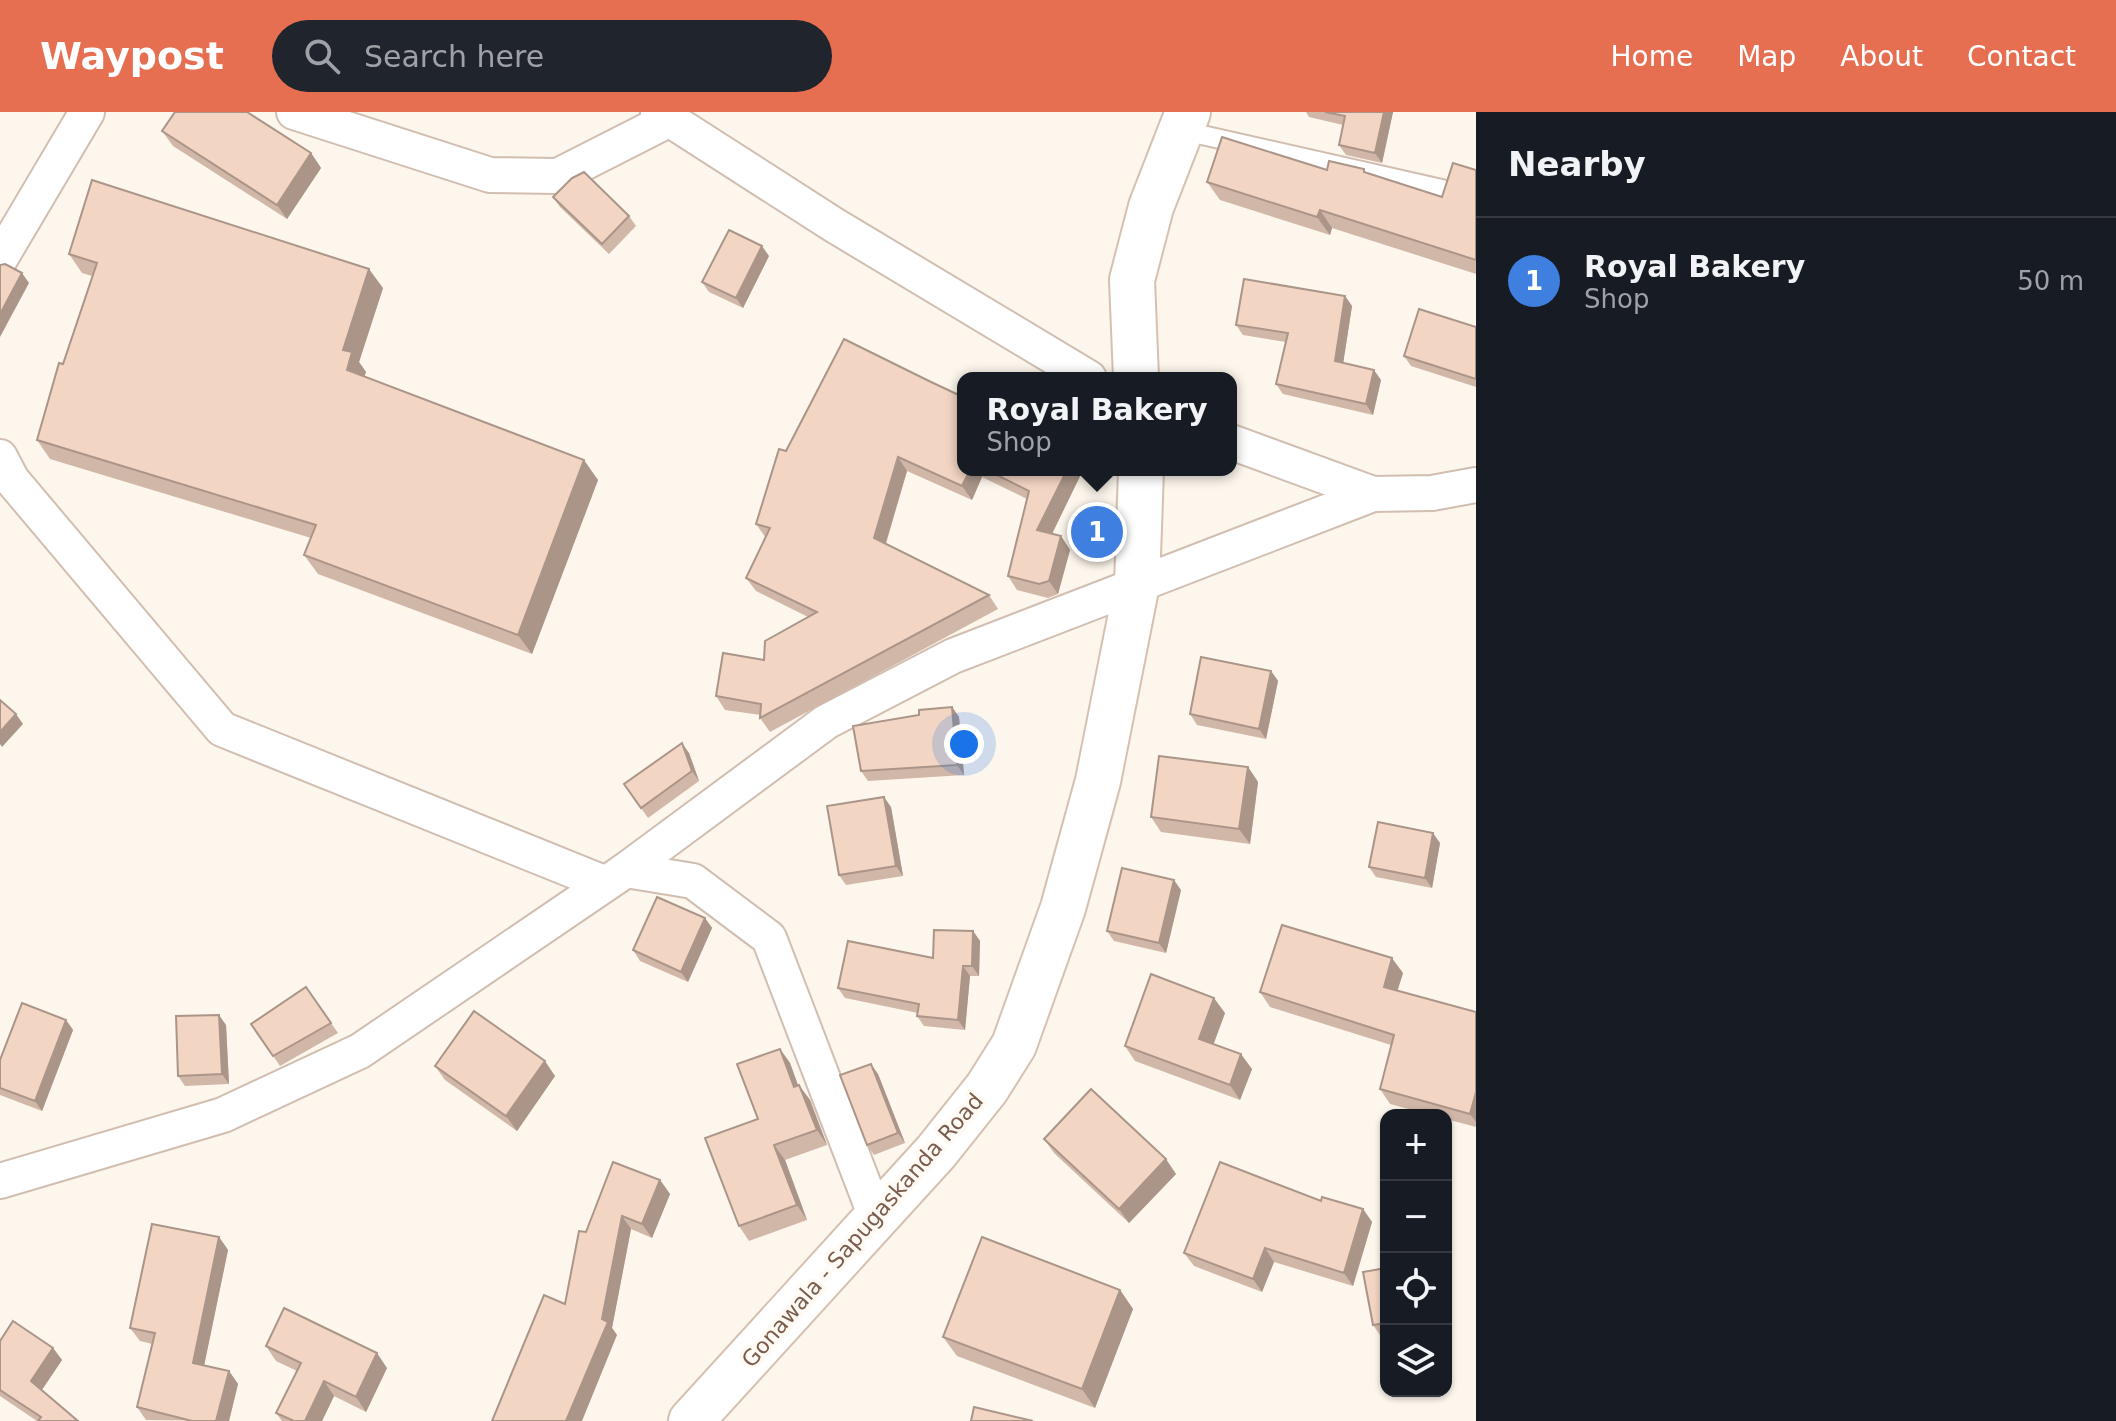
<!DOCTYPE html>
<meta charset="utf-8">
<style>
:root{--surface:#171b24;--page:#20242c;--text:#f1f3f6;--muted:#9ea1a6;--line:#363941;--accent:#e76f51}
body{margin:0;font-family:"DejaVu Sans",sans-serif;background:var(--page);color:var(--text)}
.controls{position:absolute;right:24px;bottom:24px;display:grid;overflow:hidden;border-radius:16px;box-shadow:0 2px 6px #0004}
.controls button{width:72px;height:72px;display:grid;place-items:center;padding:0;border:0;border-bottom:2px solid var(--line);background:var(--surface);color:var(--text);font:40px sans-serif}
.you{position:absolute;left:964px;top:632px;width:28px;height:28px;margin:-20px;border:6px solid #fff;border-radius:50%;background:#1a73e8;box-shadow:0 0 0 12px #1a73e833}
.badge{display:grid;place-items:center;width:52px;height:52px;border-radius:50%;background:var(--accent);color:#fff;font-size:26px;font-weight:700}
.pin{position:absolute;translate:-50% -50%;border:4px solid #fff;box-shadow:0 2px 8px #0006}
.popup{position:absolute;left:957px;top:260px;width:280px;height:104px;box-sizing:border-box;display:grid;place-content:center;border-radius:16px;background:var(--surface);filter:drop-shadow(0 2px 6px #0005);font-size:26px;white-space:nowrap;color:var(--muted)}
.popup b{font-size:30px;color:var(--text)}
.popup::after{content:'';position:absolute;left:50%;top:100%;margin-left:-16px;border:16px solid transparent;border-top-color:var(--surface)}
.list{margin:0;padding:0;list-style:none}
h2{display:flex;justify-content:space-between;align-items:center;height:104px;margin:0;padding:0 32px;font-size:34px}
h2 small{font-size:26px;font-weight:400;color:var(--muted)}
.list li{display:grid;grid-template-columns:52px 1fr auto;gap:24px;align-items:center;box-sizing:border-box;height:128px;padding:0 32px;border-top:2px solid var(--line)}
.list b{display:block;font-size:30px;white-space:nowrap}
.list p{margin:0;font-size:26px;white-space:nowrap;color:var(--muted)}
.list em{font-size:26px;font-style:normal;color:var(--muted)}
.icon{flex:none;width:44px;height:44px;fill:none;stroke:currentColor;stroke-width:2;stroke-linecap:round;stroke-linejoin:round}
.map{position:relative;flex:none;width:1476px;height:1309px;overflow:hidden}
header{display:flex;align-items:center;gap:48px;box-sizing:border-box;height:112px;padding:0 40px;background:var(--accent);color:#fff}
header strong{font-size:38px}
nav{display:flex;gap:44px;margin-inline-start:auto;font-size:28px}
.search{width:560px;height:72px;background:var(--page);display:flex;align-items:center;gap:20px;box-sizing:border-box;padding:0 28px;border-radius:44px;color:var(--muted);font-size:30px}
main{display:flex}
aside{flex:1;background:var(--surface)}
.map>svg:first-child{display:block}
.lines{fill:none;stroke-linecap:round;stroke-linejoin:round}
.lane-casing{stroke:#d1beb0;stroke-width:22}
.street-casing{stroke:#d1beb0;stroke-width:38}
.secondary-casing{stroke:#d6c0b0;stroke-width:48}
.lane{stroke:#fff;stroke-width:18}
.street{stroke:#fff;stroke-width:34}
.secondary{stroke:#fff;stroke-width:44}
.wall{fill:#d1b7a8}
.shaded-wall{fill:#aa9588}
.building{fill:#f3d5c3;stroke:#aa9588;stroke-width:2}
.labels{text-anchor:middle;stroke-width:8;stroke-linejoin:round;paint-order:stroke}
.street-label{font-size:22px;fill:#7a5c4d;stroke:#fffaf3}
</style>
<header>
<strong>Waypost</strong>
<div class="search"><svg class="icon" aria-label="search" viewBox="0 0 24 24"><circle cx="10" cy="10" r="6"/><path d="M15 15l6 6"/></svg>Search here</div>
<nav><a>Home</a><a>Map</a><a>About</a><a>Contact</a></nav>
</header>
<main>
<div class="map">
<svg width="1476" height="1309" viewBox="0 0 1476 1309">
<rect width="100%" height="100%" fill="#fdf6ec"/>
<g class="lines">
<!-- lane casing -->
<g class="lane-casing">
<path id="lane" d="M1180 18 1446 78"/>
</g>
<!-- street casing -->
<g class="street-casing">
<g id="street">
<path d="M294 0 490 63 558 64 668 8"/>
<path d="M658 0 834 113 1089 266"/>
<path d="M0 147 87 0"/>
<path d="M1231 330 1373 382 1432 381 1476 373"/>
<path d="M0 345 12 368 222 617 604 771"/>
<path d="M626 758 826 610 953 544 1373 382"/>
<path d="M0 1069 223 1003 360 939 626 758 693 769 769 826 876 1105"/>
</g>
</g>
<!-- secondary casing -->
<g class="secondary-casing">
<g id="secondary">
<path d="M1136 266 1132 168 1151 95 1188 0"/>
<path d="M691 1309 936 1040 987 976 1014 933 1063 796 1098 669 1137 472 1141 358"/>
</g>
</g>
<!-- lane -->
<use href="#lane" class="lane"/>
<!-- street -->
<use href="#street" class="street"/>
<!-- secondary -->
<use href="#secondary" class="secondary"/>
</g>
<!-- wall -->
<g class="wall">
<path d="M1306 0H1393L1382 51 1346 43 1339 33 1343 13 1309 5Z"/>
<path d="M162 19 311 41 321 56 287 107 173 34Z"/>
<path d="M1327 58 1368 61 1442 85 1476 58V162L1332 116 1330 123 1220 88 1207 70Z"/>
<path d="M553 85 629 104 636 114 609 142 560 95Z"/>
<path d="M69 142 383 176 359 250 366 260 364 265 598 368 532 542 318 462 304 443 311 426 50 347 37 328 92 164 82 161Z"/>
<path d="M769 144 743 196 709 180 702 170Z"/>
<path d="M1345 184 1352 194 1343 251 1381 268 1373 303 1283 282 1276 272 1286 230 1243 223 1236 213Z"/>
<path d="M1476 215V275L1411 254 1404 244Z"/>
<path d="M844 227 963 358H1083L1052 422 1061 424 1070 438 1058 482 1048 486 1017 478 1008 464 1027 387 982 365 972 388 907 359 886 432 989 483 998 497 770 620 760 606 761 603 725 598 716 584 764 548 808 505 756 479 746 466 766 426 756 412 786 339Z"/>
<path d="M1271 559 1278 569 1266 627 1197 613 1190 602Z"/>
<path d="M952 595 959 605 964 663 868 669 861 659 919 603Z"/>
<path d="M689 641 699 669 648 706 624 672Z"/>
<path d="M1248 655 1258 670 1250 732 1161 720 1151 705Z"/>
<path d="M891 695 903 764 846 773 839 763Z"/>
<path d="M1440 731 1432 776 1376 765 1369 755Z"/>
<path d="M1181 778 1166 841 1114 829 1107 819Z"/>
<path d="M705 806 712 816 688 870 640 849 633 838Z"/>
<path d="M973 819 980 829 979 864H970L965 918 924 914 917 904 918 901 845 886 838 876 933 846Z"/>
<path d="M1403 861 1397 879 1476 900V1015L1446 1007V1003H1431L1390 992 1380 977 1391 933 1270 895 1260 880Z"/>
<path d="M306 875 338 921 280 954 251 912Z"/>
<path d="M1225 901 1213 932 1252 957 1240 988 1135 949 1125 934Z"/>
<path d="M66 908 73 918 42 999 0 983V948Z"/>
<path d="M226 913 229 972 185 974 178 964Z"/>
<path d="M780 937 790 951 798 973 810 988 827 1033 785 1048 807 1108 749 1129 739 1114 758 1007Z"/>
<path d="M435 954 555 964 517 1019 445 968Z"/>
<path d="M878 962 905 1031 874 1043 867 1033Z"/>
<path d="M1044 1027 1176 1062 1129 1111 1054 1041Z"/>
<path d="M660 1068 670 1082 652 1126 631 1117 612 1216 617 1223 565 1192 586 1120Z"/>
<path d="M1321 1089 1363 1097 1372 1110 1353 1174 1274 1150 1262 1180 1194 1154 1184 1141Z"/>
<path d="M219 1125 228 1138 204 1253 229 1259 238 1272 229 1309 146 1308 137 1295 152 1232 140 1229 130 1216Z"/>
<path d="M1386 1156V1222L1380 1223 1373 1213Z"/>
<path d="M1120 1178 1133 1197 1095 1296 957 1244 943 1225Z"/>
<path d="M0 1229 53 1236 62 1248 42 1278 78 1309H37L0 1284Z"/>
<path d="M266 1234 387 1256 366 1300 334 1284 322 1309H282L276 1301 297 1259 276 1249Z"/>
</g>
<!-- shaded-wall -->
<g class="shaded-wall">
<path d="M1384 0H1393L1382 51 1375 41Z"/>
<path d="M311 41 321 56 287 107 277 93Z"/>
<path d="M1320 98 1332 116 1330 123 1317 105Z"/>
<path d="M762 134 769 144 743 196 736 186Z"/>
<path d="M369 157 383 176 359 250 366 260 360 277 347 258 343 238Z"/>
<path d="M22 161 29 171 0 225V202Z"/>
<path d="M1345 184 1352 194 1342 259 1335 249Z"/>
<path d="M1374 258 1381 268 1373 303 1366 292Z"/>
<path d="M898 345 907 359 883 440 874 426Z"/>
<path d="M584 348 598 368 532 542 518 523Z"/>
<path d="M970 358H978L982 365 972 388 962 374Z"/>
<path d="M1067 358H1083L1047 432 1037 418Z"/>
<path d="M1061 424 1070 438 1058 482 1049 469Z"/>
<path d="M1271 559 1278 569 1266 627 1259 617Z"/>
<path d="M952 595 959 605 964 663 957 653Z"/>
<path d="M16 602 23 612 2 635 0 632V620Z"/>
<path d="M682 631 689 641 699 669 692 659Z"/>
<path d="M1248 655 1258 670 1250 732 1239 717Z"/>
<path d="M884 685 891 695 903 764 896 754Z"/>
<path d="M1433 721 1440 731 1432 776 1425 766Z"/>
<path d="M1174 768 1181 778 1166 841 1159 831Z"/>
<path d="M705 806 712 816 688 870 681 860Z"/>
<path d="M973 819 980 829 979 864 972 854Z"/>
<path d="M1392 846 1403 861 1394 890 1384 875Z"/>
<path d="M963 854 970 864 965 918 958 908Z"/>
<path d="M1214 886 1225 901 1210 942 1199 927Z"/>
<path d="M219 903 226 913 229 972 222 962Z"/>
<path d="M66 908 73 918 42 999 35 989Z"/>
<path d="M780 937 790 951 804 990 794 975Z"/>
<path d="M1241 942 1252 957 1240 988 1230 973Z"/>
<path d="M545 949 555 964 517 1019 506 1004Z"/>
<path d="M871 952 878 962 905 1031 898 1021Z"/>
<path d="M799 973 810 988 827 1033 817 1018Z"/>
<path d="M1476 980V1010L1470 1002Z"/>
<path d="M774 1033 785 1048 807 1108 797 1093Z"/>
<path d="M1166 1047 1176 1062 1129 1111 1119 1097Z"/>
<path d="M660 1068 670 1082 652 1126 642 1112Z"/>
<path d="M1363 1097 1372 1110 1353 1174 1344 1161Z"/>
<path d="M622 1104 631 1117 612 1216 617 1223 582 1309H566L602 1207Z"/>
<path d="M219 1125 228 1138 202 1264 193 1251Z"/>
<path d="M1265 1136 1274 1150 1262 1180 1253 1167Z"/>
<path d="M1120 1178 1133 1197 1095 1296 1082 1277Z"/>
<path d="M53 1236 62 1248 39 1282 31 1269Z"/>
<path d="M377 1241 387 1256 366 1300 356 1285Z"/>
<path d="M229 1259 238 1272 229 1309H216Z"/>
<path d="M324 1269 334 1284 322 1309H305Z"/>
</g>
<!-- building -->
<g class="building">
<path d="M175 0H247L311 41 277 93 162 19Z"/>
<path d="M1325 0H1384L1375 41 1339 33 1345 4Z"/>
<path d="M1222 25 1327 58 1329 49 1364 57V60L1442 85 1453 51 1476 58V148L1320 98 1317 105 1207 70Z"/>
<path d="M584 60 629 104 602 132 553 85 572 66Z"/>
<path d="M92 68 369 157 343 238 352 240 347 258 584 348 518 523 304 443 316 413 37 328 59 251 63 252 97 151 69 142Z"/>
<path d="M729 118 762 134 736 186 702 170Z"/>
<path d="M5 152 22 161 0 202V153Z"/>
<path d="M1244 167 1345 184 1335 249 1374 258 1366 292 1276 272 1288 221 1236 213Z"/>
<path d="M1419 197 1476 215V267L1404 244Z"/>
<path d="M844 227 929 269 963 285V358H970L962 374 898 345 874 426 989 483 760 606 761 592 716 584 723 541 764 548 765 529 817 500 746 466 770 416 756 412 779 337 786 339Z"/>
<path d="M987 358H1067L1037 418 1061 424 1049 469 1039 472 1008 464 1029 379Z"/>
<path d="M1201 545 1271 559 1259 617 1190 602Z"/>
<path d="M0 588 16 602 0 620Z"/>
<path d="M952 595 957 653 861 659 853 614 919 603V598Z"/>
<path d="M682 631 692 659 641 696 624 672Z"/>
<path d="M1159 644 1248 655 1239 717 1151 705Z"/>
<path d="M884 685 896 754 839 763 827 694Z"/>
<path d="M1378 710 1433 721 1425 766 1369 755Z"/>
<path d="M1122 756 1174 768 1159 831 1107 819Z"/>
<path d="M657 785 705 806 681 860 633 838Z"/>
<path d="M1282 813 1392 846 1384 875 1476 900V980L1470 1002 1380 977 1394 923 1260 880Z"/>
<path d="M934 818 973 819 972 854H963L958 908 917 904 919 892 838 876 848 829 933 846Z"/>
<path d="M1151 862 1214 886 1199 927 1241 942 1230 973 1125 934Z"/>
<path d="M306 875 331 911 273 944 251 912Z"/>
<path d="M22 891 66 908 35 989 0 976V948Z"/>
<path d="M474 899 545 949 506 1004 435 954Z"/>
<path d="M219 903 222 962 178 964 176 904Z"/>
<path d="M780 937 794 975 799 973 817 1018 774 1033 797 1093 739 1114 705 1026 758 1007 737 952Z"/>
<path d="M871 952 898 1021 867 1033 840 963Z"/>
<path d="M1091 977 1166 1047 1119 1097 1044 1027Z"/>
<path d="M613 1050 660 1068 642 1112 622 1104 602 1207 608 1210 566 1309H492L544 1183 565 1192 579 1119 586 1120Z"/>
<path d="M1220 1050 1321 1089 1322 1085 1363 1097 1344 1161 1265 1136 1253 1167 1184 1141Z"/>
<path d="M152 1112 219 1125 193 1251 229 1259 216 1309H192L137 1295 155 1221 130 1216Z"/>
<path d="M982 1125 1120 1178 1082 1277 943 1225Z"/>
<path d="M1386 1156V1211L1373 1213 1363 1160Z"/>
<path d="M284 1196 377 1241 356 1285 324 1269 305 1309H294L276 1301 301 1251 266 1234Z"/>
<path d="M13 1209 53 1236 31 1269 78 1309H38L41 1305 0 1278V1229Z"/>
<path d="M974 1295 1033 1309H971Z"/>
</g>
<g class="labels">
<!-- street labels -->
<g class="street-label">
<text transform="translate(862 1118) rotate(-49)" y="8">Gonawala - Sapugaskanda Road</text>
</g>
</g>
</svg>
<div class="controls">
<button>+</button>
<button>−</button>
<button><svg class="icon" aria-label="locate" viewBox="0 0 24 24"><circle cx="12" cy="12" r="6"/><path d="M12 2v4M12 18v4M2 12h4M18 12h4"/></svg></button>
<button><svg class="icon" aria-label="layers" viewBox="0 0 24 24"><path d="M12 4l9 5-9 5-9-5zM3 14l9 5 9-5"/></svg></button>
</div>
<div class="you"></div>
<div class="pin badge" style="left:1097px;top:420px;background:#3f7fe0">1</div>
<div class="popup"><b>Royal Bakery</b>Shop</div>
</div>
<aside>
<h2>Nearby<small></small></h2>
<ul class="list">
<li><span class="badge" style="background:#3f7fe0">1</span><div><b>Royal Bakery</b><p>Shop</p></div><em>50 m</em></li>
</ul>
</aside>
</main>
